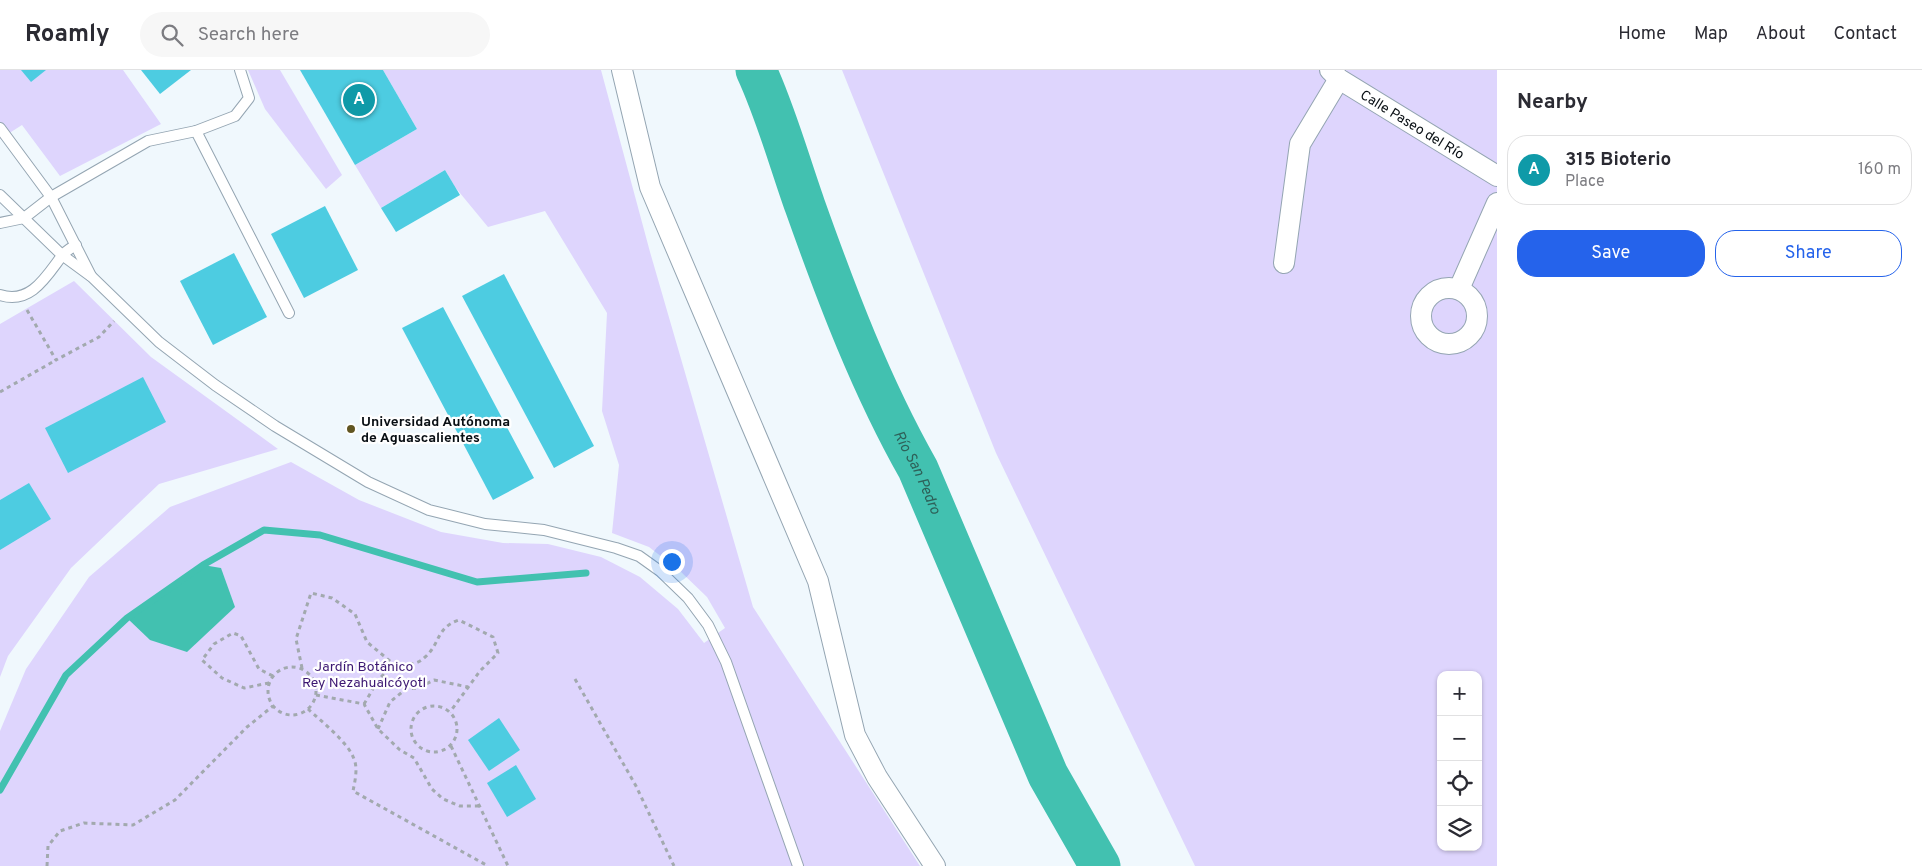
<!DOCTYPE html>
<meta charset="utf-8">
<style>
:root{--surface:#fff;--page:#f7f7f7;--text:#2b2b33;--muted:#7c7c81;--line:#e1e1e2;--accent:#2563eb}
body{margin:0;font-family:Overpass,sans-serif;background:var(--page);color:var(--text)}
.controls{position:absolute;right:15px;bottom:15px;display:grid;overflow:hidden;border-radius:10px;box-shadow:0 1px 4px #0004}
.controls button{width:45px;height:45px;display:grid;place-items:center;padding:0;border:0;border-bottom:1px solid var(--line);background:var(--surface);color:var(--text);font:25px sans-serif}
.you{position:absolute;left:671px;top:491px;width:18px;height:18px;margin:-12px;border:4px solid #fff;border-radius:50%;background:#1a73e8;box-shadow:0 0 0 8px #1a73e833}
.badge{display:grid;place-items:center;width:32px;height:32px;border-radius:50%;background:var(--accent);color:#fff;font-size:16px;font-weight:700}
.pin{position:absolute;translate:-50% -50%;border:2px solid #fff;box-shadow:0 1px 5px #0006}
.list{margin:0;padding:0;list-style:none}
h2{display:flex;justify-content:space-between;align-items:center;height:65px;margin:0;padding:0 20px;font-size:21px}
h2 small{font-size:16px;font-weight:400;color:var(--muted)}
.list li{display:grid;grid-template-columns:32px 1fr auto;gap:15px;align-items:center;box-sizing:border-box;height:70px;margin:0 10px 10px;padding:0 10px;border:1px solid var(--line);border-radius:20px}
.list b{display:block;font-size:19px;white-space:nowrap}
.list p{margin:0;font-size:16px;white-space:nowrap;color:var(--muted)}
.list em{font-size:16px;font-style:normal;color:var(--muted)}
.actions{display:flex;gap:10px;padding:15px 20px}
.actions a{flex:1;padding:11px 0;border:1px solid var(--accent);border-radius:20px;text-align:center;font-size:18px;color:var(--accent)}
.actions .main{background:var(--accent);color:#fff}
.icon{flex:none;width:28px;height:28px;fill:none;stroke:currentColor;stroke-width:2;stroke-linecap:round;stroke-linejoin:round}
.map{position:relative;flex:none;width:1497px;height:796px;overflow:hidden}
header{display:flex;align-items:center;gap:30px;box-sizing:border-box;height:70px;padding:0 25px;background:var(--surface);border-bottom:1px solid var(--line)}
header strong{font-size:24px}
nav{display:flex;gap:28px;margin-inline-start:auto;font-size:18px}
.search{width:350px;height:45px;background:var(--page);display:flex;align-items:center;gap:12px;box-sizing:border-box;padding:0 18px;border-radius:28px;color:var(--muted);font-size:19px}
main{display:flex}
aside{flex:1;background:var(--surface)}
.map>svg:first-child{display:block}
.green{fill:#ded5fd;fill-rule:evenodd}
.water{fill:#42c1b0}
.lines{fill:none;stroke-linecap:round;stroke-linejoin:round}
.stream{stroke:#42c1b0;stroke-width:7}
.river{stroke:#42c1b0;stroke-width:41}
.building{fill:#4dcce1}
.lane-casing{stroke:#94a5b2;stroke-width:12}
.street-casing{stroke:#94a5b2;stroke-width:22}
.path{stroke:#a2a9ae;stroke-width:3;stroke-dasharray:4 4;stroke-linecap:butt}
.lane{stroke:#fff;stroke-width:10}
.street{stroke:#fff;stroke-width:20}
.poi-dot{fill:#615622;stroke:#fff;stroke-width:2}
.labels{text-anchor:middle;stroke-width:4.5;stroke-linejoin:round;paint-order:stroke}
.street-label{font-size:14px;fill:#080e13;stroke:#fff}
.poi-label{font-size:14px;font-weight:bold;fill:#080e13;stroke:#fff;text-anchor:start}
.park-label{font-size:14px;fill:#3c1772;stroke:#fff}
.water-label{font-size:15px;font-style:italic;fill:#2e6159;stroke:#fff}
</style>
<header>
<strong>Roamly</strong>
<div class="search"><svg class="icon" aria-label="search" viewBox="0 0 24 24"><circle cx="10" cy="10" r="6"/><path d="M15 15l6 6"/></svg>Search here</div>
<nav><a>Home</a><a>Map</a><a>About</a><a>Contact</a></nav>
</header>
<main>
<div class="map">
<svg width="1497" height="796" viewBox="0 0 1497 796">
<rect width="100%" height="100%" fill="#f0f8fd"/>
<!-- green -->
<g class="green">
<path d="M0 0H123L161 54 60 106 22 55 0 69Z"/>
<path d="M248 0H280L342 105 326 119 265 39Z"/>
<path d="M383 0H601L650 182 753 537 920 796H0V661L26 599 89 507 170 437 291 392 359 430 441 462 503 473 548 474 601 487 640 507 678 539 704 573 725 558 707 527 680 501 649 477 612 463 619 395 602 341 607 243 545 141 488 157 455 117 445 100 381 138 355 95 417 59Z"/>
<path d="M842 0H1497V796H1195L996 383ZM1441 605H1478V777H1441Z"/>
<path d="M74 211 151 287 278 379 159 414 71 498 8 586 0 607V254Z"/>
</g>
<!-- water -->
<path class="water" d="M203 495 221 498 235 537 187 582 150 570 127 548Z"/>
<g class="lines">
<!-- stream -->
<path class="stream" d="M0 720 66 605 127 548 203 495 264 460 320 465 477 512 586 503"/>
<!-- river -->
<path class="river" id="s1" d="M756 0C776 43 789 91 805 136 837 226 871 316 918 399L1048 705 1100 796"/>
</g>
<!-- building -->
<g class="building">
<path d="M21 0H46L31 12Z"/>
<path d="M141 0H191L160 24Z"/>
<path d="M300 0H383L417 59 355 95Z"/>
<path d="M445 100 460 125 396 162 381 138Z"/>
<path d="M325 136 358 200 304 228 271 164Z"/>
<path d="M234 183 267 247 213 275 180 211Z"/>
<path d="M504 204 594 376 554 398 462 226Z"/>
<path d="M443 237 534 408 493 430 402 258Z"/>
<path d="M143 307 166 352 68 403 45 358Z"/>
<path d="M29 413 51 449 0 480V430Z"/>
<path d="M499 648 520 680 489 701 468 670Z"/>
<path d="M516 695 536 729 507 747 487 713Z"/>
</g>
<g class="lines">
<!-- lane casing -->
<g class="lane-casing">
<g id="lane">
<path d="M0 58 51 127 91 206"/>
<path d="M196 61 289 243"/>
<path d="M0 125 62 185 92 207 159 272 215 315 275 356 368 412 429 440 485 454 544 460 616 478 639 486 660 501 688 528 708 555 726 592 798 796"/>
<path d="M0 153 24 148 51 127 148 71 196 61 235 46 249 28 240 0"/>
<path d="M0 225C30 235 46 207 61 187 64 182 71 178 76 175"/>
</g>
</g>
<!-- street casing -->
<g class="street-casing">
<g id="street">
<path d="M622 0 650 117 818 511 855 665 877 707 935 796"/>
<path id="s2" d="M1330 0 1339 9 1497 106"/>
<path d="M1284 193 1300 74 1339 9"/>
<circle cx="1449" cy="246" r="28"/>
<path d="M1459 219 1497 133"/>
</g>
</g>
<!-- path -->
<g class="path">
<path d="M27 240 56 290 99 267 114 251"/>
<path d="M0 322 56 290"/>
<circle cx="292" cy="621" r="24"/>
<path d="M302 598 296 569 311 523 332 528 355 544 367 572 396 596"/>
<path d="M575 609 636 716 674 796"/>
<path d="M269 613 244 618 222 608 202 590 214 574 233 563 241 566 259 599 273 606"/>
<path d="M316 625 364 634 378 659 400 680 414 688 432 719 443 729 460 736H479"/>
<path d="M364 634C372 622 380 601 396 597 406 593 416 596 424 588 441 574 435 558 459 550L493 567 498 583 480 601 450 642"/>
<circle cx="434" cy="659" r="23"/>
<path d="M308 639C322 652 348 672 354 689 358 698 355 711 353 721L488 796"/>
<path d="M378 659 390 632 406 619 418 618 434 610 468 617"/>
<path d="M451 676 508 796"/>
<path d="M47 796 48 776 60 761 84 753 133 755 175 730 247 657 273 636"/>
</g>
<!-- lane -->
<use href="#lane" class="lane"/>
<!-- street -->
<use href="#street" class="street"/>
</g>
<!-- markers -->
<circle class="poi-dot" cx="351" cy="359" r="5"/>
<g class="labels">
<!-- street labels -->
<g class="street-label">
<text dy="5" stroke="none"><textPath href="#s2" startOffset="99">Calle Paseo del Río</textPath></text>
</g>
<!-- poi labels -->
<g class="poi-label">
<text x="361" y="356">Universidad Autónoma<tspan x="361" dy="16">de Aguascalientes</tspan></text>
</g>
<!-- park labels -->
<g class="park-label">
<text x="364" y="601">Jardín Botánico<tspan x="364" dy="16">Rey Nezahualcóyotl</tspan></text>
</g>
<!-- water labels -->
<g class="water-label">
<text dy="5" stroke="none"><textPath href="#s1" startOffset="434">Río San Pedro</textPath></text>
</g>
</g>
</svg>
<div class="controls">
<button>+</button>
<button>−</button>
<button><svg class="icon" aria-label="locate" viewBox="0 0 24 24"><circle cx="12" cy="12" r="6"/><path d="M12 2v4M12 18v4M2 12h4M18 12h4"/></svg></button>
<button><svg class="icon" aria-label="layers" viewBox="0 0 24 24"><path d="M12 4l9 5-9 5-9-5zM3 14l9 5 9-5"/></svg></button>
</div>
<div class="you"></div>
<div class="pin badge" style="left:359px;top:30px;background:#0f9aa8">A</div>
</div>
<aside>
<h2>Nearby<small></small></h2>
<ul class="list">
<li><span class="badge" style="background:#0f9aa8">A</span><div><b>315 Bioterio</b><p>Place</p></div><em>160 m</em></li>
</ul>
<div class="actions"><a class="main">Save</a><a>Share</a></div>
</aside>
</main>
